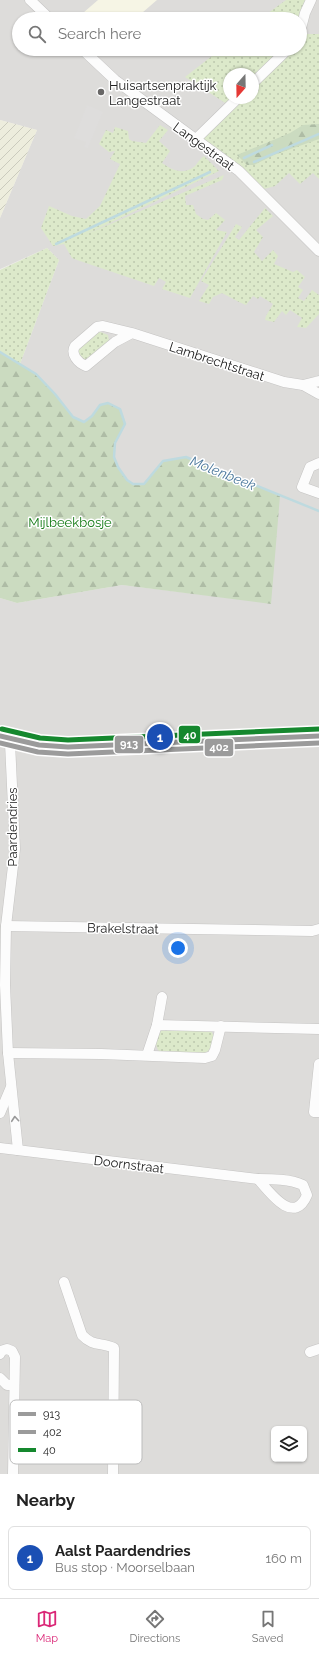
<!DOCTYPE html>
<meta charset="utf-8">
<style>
:root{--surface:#fff;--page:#f2f2f2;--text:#222;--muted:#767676;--line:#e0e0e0;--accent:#db2777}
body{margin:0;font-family:Raleway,sans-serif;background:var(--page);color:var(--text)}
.controls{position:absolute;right:12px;bottom:12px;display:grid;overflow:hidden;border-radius:6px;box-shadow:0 1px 3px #0004}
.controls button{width:36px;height:36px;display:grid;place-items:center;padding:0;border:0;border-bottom:1px solid var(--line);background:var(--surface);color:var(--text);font:20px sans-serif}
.compass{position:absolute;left:223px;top:68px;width:36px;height:36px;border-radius:50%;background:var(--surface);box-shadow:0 1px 3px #0004;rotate:200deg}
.you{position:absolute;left:178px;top:948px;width:14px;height:14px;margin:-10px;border:3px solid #fff;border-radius:50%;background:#1a73e8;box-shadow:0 0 0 6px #1a73e833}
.badge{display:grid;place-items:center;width:26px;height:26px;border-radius:50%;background:var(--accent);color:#fff;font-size:13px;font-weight:700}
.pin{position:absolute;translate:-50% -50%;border:2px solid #fff;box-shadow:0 1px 4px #0006}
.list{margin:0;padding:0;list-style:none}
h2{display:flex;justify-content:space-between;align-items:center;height:52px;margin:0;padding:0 16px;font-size:17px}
h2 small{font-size:13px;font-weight:400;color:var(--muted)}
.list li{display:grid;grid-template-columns:26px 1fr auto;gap:12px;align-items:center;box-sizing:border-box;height:64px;margin:0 8px 8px;padding:0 8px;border:1px solid var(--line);border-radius:6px}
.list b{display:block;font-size:15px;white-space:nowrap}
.list p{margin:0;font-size:13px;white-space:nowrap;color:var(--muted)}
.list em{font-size:13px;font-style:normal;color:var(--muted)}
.icon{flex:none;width:22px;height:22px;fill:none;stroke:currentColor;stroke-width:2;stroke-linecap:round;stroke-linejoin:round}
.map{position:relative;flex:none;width:319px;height:1474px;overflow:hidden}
.search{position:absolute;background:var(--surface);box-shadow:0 1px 3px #0004;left:12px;right:12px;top:12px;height:44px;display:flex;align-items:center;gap:10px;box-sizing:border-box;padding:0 14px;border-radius:22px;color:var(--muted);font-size:15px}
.sheet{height:124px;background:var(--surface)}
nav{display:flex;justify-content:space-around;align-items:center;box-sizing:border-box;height:56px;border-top:1px solid var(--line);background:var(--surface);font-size:11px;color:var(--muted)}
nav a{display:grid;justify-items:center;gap:2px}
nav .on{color:var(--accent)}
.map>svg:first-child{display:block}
.residential{fill:#dddcda;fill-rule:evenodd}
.education{fill:#f6f5e5}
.farmland{fill:url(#farmland-furrows)}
.grass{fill:url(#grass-dots);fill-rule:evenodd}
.forest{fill:url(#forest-firs)}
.parking{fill:#dedddc}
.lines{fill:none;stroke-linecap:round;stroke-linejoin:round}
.stream{stroke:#bedadf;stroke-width:2.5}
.minor-casing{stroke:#c5c4c3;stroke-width:11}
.secondary-casing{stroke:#979782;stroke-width:15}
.minor{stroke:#fcfcfc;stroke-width:10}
.secondary{stroke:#f3f3ec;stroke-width:14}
.bus-1-casing{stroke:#fff;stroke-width:8}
.bus-2-casing{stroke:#fff;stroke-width:8}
.bus-3-casing{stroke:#fff;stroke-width:8}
.bus-1{stroke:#9b9b9b;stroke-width:5}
.bus-2{stroke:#9b9b9b;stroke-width:5}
.bus-3{stroke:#15882e;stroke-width:5}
.oneway{stroke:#999}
.poi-dot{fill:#686766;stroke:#fff;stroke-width:1.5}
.labels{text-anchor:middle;stroke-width:3;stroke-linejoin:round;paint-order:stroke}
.poi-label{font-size:13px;fill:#202020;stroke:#fff;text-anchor:start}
.street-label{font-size:13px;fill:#202020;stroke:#fff}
.park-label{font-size:13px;fill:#127a14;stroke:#fff}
.water-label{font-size:14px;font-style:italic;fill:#4b789c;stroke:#fff}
.key{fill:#fff;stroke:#bcbcbc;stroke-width:1}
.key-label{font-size:11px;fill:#202020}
.line-badge{stroke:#fff;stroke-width:1.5}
.badge-label{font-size:11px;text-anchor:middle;font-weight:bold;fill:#fff}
</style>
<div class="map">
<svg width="319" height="1474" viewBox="0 0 319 1474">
<defs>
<pattern id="farmland-furrows" width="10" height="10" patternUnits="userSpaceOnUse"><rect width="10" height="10" fill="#ededdd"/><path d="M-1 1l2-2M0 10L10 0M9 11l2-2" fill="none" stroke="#cbcbbd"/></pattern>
<pattern id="grass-dots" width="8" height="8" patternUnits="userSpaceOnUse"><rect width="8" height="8" fill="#dce9ca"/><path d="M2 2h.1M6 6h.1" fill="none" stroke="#bcc8ad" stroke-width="1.8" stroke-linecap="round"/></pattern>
<pattern id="forest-firs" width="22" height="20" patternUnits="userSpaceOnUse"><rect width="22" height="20" fill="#cbdbc0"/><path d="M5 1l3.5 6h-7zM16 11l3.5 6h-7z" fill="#aebca5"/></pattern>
</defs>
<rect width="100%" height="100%" fill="#eeece9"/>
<!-- residential -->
<path class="residential" d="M0 0H319V1474H0V598L17 603 122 585 271 603 163 461 144 484H133L127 480 118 467 114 457 115 443 125 424 120 409 108 404 100 405 92 416 84 422 73 417 55 394 36 374 20 364 59 260 47 248 0 269V218L37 130 0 120ZM19 19H300V49H19ZM229 74H253V98H229ZM274 1429H304V1459H274Z"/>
<!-- education -->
<path class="education" d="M98 0H157L135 19H76Z"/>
<!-- farmland -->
<path class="farmland" d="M0 120 37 130 0 218Z"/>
<!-- grass -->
<g class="grass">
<path d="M286 0H311L300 19H260Z"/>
<path d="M300 34H319V179L313 173 300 184 289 173 275 186 264 189 196 139 230 106 185 77 221 49H300ZM229 74H253V98H229Z"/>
<path d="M160 125 168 130 159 141 170 151 162 163C172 170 183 176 195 166 198 162 200 159 204 156L219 171 87 234 224 175 222 180 185 196 186 205H193L196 214 203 219 208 220 216 213 225 220 216 230 227 232 190 298 162 289 166 282 159 278 154 286 77 260 72 258 64 244 53 246 41 228 49 206 72 216 86 219 100 206 120 164 110 159 115 151 109 152 99 144 106 130 113 133 115 127 128 131 129 139 132 141 146 143Z"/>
<path d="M265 208 273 216 256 230 263 237 254 252 262 261 273 250 278 256 274 264 293 272 297 270 305 277 298 287 303 290 298 298 304 301 312 290 319 295V314L306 328 297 327 302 318 290 310 286 315 282 311 274 322 265 320 266 316 273 304 260 296 258 299 253 296 246 305 239 302 222 293 213 297 209 304 199 301 209 285 201 281 236 224 242 227 235 237 239 240Z"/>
<path d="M47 248 59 260 20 364 0 352V270Z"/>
<path d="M98 331 108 335 109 341 90 359 84 360 79 357 78 353 81 345Z"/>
<path d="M161 1030 211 1031 214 1036C212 1043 212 1051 204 1053L159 1051C154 1045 156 1036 161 1030Z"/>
</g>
<!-- forest -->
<g class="forest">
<path d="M319 124V139L274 155 254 165H247L237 155 290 133 303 125Z"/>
<path d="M0 352 36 374 55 394 73 417 84 422 92 416 100 405 108 403 120 409 125 424 115 443 114 457 118 467 127 480 133 484 144 483 163 461 186 457 280 496 271 604 122 585 17 603 0 598Z"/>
</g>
<!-- parking -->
<path class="parking" d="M87 105 103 112 88 148 84 147 86 142 74 138Z"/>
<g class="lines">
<!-- stream -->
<g class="stream">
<path d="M244 158 272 145"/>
<path d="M254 162 319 134"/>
<path d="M56 244 210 172"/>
<path d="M0 352 36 374 55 394 73 417 84 422 92 416 100 405 108 403 120 409 125 424 115 443 114 457 118 467 127 480 133 484H144L163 461 186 457 319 511"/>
</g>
<!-- minor casing -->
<g class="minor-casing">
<g id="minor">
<path d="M30 0 50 19"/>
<path d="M300 32 305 13 311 0"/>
<path d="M82 49 115 80 239 171 319 251"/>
<path d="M253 83 288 49"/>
<path d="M196 139 238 98"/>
<path d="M132 333 115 342 86 366C78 363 70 354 75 346L97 327 103 326 132 333 284 382 303 385 319 394"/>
<path d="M303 385 319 381"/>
<path d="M319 463 310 467 302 487 319 493"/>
<path d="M11 734 10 743 15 849 6 926 5 985 8 1053 18 1150"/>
<path d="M6 926 312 931 319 929"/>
<path d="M157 1025 162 997"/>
<path d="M8 1053 101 1054 205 1058 212 1056 215 1050 221 1026"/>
<path d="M147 1055 157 1025 319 1029"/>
<path d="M319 1064 314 1112H319"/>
<path d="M0 1113 11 1087"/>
<path d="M0 1148 258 1179"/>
<path d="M258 1179C272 1179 290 1179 303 1185L307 1195C294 1226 270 1193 258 1179Z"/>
<path d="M64 1282 82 1335C93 1347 102 1342 114 1348L113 1474"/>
<path d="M310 1352 319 1349"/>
<path d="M0 1354 1 1351 7 1349 12 1351 15 1357 13 1474"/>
<path d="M0 1378 7 1385H14"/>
</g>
</g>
<!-- secondary casing -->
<g class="secondary-casing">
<path id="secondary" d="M0 736 39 745 68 747 319 736"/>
</g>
<!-- minor -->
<use href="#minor" class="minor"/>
<!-- secondary -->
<use href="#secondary" class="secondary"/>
<!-- bus-1 casing -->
<g class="bus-1-casing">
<path id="bus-1" d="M0 736 39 745 68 747 319 736"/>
</g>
<!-- bus-2 casing -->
<g class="bus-2-casing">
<path id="bus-2" d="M0 743 38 752 68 754 319 743"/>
</g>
<!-- bus-3 casing -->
<g class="bus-3-casing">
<path id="bus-3" d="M2 729 40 738 68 740 319 729"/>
</g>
<!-- bus-1 -->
<use href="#bus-1" class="bus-1"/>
<!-- bus-2 -->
<use href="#bus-2" class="bus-2"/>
<!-- bus-3 -->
<use href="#bus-3" class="bus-3"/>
</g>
<!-- one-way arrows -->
<defs><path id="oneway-chevron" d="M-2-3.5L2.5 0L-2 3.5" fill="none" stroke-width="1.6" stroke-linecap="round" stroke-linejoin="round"/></defs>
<use class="oneway" href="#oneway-chevron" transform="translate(15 1119) rotate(-95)"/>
<!-- markers -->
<circle class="poi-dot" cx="101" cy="92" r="4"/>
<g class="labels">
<!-- poi labels -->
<g class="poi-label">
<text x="109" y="90">Huisartsenpraktijk<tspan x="109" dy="15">Langestraat</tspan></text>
</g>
<!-- street labels -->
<g class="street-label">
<text transform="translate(204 146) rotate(36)" y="5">Langestraat</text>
<text transform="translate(217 361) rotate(18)" y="5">Lambrechtstraat</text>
<text transform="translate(12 827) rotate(-90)" y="5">Paardendries</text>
<text transform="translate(123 928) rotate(1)" y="5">Brakelstraat</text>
<text transform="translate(129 1164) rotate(7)" y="5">Doornstraat</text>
</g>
<!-- park labels -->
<g class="park-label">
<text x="70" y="527">Mijlbeekbosje</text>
</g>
<!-- water labels -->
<g class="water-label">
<text transform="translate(223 473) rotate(22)" y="5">Molenbeek</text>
</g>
</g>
<!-- legend -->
<rect x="10" y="1400" width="132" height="64" rx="6" class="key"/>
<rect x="18" y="1412" width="18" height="4" fill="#9b9b9b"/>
<rect x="18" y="1430" width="18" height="4" fill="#9b9b9b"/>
<rect x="18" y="1448" width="18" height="4" fill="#15882e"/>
<g class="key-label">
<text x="43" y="1418">913</text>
<text x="43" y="1436">402</text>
<text x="43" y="1454">40</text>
</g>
<g class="line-badge">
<rect x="178" y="725" width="23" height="19" rx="4" fill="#15882e"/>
<rect x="114" y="735" width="30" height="19" rx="4" fill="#9b9b9b"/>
<rect x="204" y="738" width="30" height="19" rx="4" fill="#9b9b9b"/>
</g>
<g class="badge-label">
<text x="190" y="739">40</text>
<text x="129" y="748">913</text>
<text x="219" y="751">402</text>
</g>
</svg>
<div class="controls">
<button><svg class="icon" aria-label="layers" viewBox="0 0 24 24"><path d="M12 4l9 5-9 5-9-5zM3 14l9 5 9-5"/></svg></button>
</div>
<svg class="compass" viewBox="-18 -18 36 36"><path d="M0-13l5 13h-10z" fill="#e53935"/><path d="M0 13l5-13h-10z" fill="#767676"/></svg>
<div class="you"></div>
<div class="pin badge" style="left:160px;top:737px;background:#1a4fb4">1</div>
<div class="search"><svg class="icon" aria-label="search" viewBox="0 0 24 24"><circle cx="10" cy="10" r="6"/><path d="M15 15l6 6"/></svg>Search here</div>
</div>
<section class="sheet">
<h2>Nearby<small></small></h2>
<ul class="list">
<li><span class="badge" style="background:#1a4fb4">1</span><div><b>Aalst Paardendries</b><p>Bus stop · Moorselbaan</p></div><em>160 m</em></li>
</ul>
</section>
<nav>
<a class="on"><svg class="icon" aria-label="map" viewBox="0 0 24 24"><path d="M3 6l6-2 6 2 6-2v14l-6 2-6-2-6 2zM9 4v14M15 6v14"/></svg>Map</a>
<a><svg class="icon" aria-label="directions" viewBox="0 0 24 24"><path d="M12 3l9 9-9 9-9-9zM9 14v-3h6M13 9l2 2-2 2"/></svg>Directions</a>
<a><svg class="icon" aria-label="saved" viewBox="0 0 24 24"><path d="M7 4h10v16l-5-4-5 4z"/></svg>Saved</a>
</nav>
